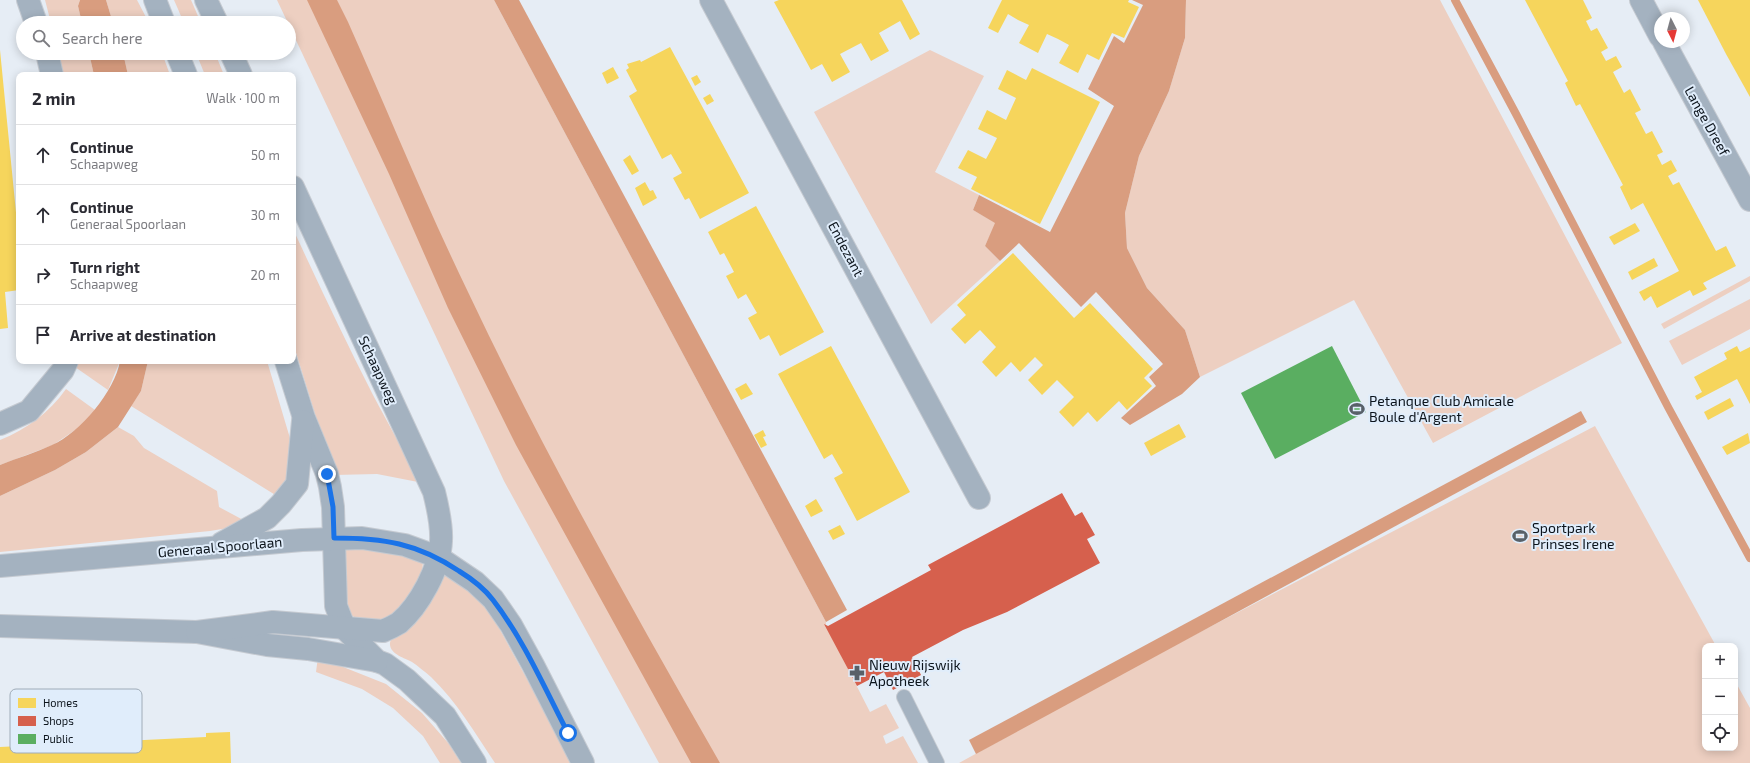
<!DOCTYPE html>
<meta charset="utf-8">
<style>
:root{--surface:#fff;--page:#f7f7f7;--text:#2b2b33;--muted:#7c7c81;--line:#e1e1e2}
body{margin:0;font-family:"Exo 2",sans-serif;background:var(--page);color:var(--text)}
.controls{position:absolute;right:12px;bottom:12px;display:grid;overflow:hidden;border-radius:8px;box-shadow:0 2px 10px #0003}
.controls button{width:36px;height:36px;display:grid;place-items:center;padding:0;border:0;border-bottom:1px solid var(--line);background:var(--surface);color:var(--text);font:20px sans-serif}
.compass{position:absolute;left:1654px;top:12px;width:36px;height:36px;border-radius:50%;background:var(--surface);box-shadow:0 2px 10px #0003;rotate:174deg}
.stop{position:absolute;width:12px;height:12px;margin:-9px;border:3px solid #1a73e8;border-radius:50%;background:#fff}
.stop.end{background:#1a73e8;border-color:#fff;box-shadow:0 1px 4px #0008}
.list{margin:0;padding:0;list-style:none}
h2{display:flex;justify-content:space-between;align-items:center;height:52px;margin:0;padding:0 16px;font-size:17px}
h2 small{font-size:13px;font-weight:400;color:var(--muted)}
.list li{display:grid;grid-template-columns:26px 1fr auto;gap:12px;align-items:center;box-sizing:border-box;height:60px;padding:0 16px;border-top:1px solid var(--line)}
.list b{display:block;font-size:15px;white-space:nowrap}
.list p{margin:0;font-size:13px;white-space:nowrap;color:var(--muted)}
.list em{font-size:13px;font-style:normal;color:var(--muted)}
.icon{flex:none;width:22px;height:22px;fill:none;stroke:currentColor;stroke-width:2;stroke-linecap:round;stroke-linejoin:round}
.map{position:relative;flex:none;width:1750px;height:763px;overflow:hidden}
.search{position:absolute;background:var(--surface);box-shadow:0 2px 10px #0003;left:16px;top:16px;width:280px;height:44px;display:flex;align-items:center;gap:10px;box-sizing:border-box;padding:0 14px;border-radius:22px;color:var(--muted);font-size:15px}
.panel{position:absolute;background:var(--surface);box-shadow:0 2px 10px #0003;left:16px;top:72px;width:280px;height:292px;border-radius:8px}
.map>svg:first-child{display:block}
.green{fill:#edcfc1}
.water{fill:#d99d7f}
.homes{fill:#f6d55c}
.shops{fill:#d6604d}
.public{fill:#5aae61}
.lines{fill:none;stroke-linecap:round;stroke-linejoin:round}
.stream{stroke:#d99d7f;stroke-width:8}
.service-casing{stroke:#c5cad1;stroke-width:16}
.minor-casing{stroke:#c5cad1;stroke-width:24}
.tertiary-casing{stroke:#c5cad1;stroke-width:24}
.service{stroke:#a4b2c0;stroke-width:14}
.minor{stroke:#a4b2c0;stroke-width:22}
.tertiary{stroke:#a4b2c0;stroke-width:22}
.route{stroke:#1a73e8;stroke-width:5}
.labels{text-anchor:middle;stroke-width:4;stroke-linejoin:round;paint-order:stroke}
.street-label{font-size:14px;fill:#0c141c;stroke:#e0edfb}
.poi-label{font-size:14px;fill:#0c141c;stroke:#e0edfb;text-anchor:start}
.key{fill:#e0edfb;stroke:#a0acb8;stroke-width:1}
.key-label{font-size:11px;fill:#0c141c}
</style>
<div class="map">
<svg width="1750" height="763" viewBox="0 0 1750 763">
<rect width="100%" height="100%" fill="#e6edf5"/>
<!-- green -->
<g class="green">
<path d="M45 0H80L78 6 82 23H51Z"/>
<path d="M106 0H137L149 23H113Z"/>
<path d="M174 0H191L201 23H184Z"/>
<path d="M277 0H494L826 622V626L870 712 886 704 899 728 883 736 886 744 903 736 918 763H659L504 481Z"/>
<path d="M1186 0H1440L1622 343 1433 443 1354 300 1200 377 1185 330 1147 288 1127 248 1125 213 1139 156 1169 91 1185 38Z"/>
<path d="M930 50 984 76 935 172 979 195 973 210 996 223 985 246 1000 261 931 324 814 112Z"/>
<path d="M59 53H89L94 75H63Z"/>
<path d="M123 53H162L170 75H128Z"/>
<path d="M196 53H215L224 75H205Z"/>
<path d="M293 229C319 285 345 340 373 395 388 424 405 452 418 482L377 474 334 475 293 343Z"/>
<path d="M1750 276V281L1664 329 1661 324Z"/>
<path d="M1750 299V329L1682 365 1669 341Z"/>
<path d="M77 361H120L108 390 75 367Z"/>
<path d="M148 361H267L292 445 290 475 277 496 131 406 141 391Z"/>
<path d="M66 389 95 410 81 426 53 445 0 465V440C27 429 49 413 66 389Z"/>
<path d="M1595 426 1716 646H1705V748H1735V681L1750 708V763H959L1131 668Z"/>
<path d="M118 427 134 436 144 448 217 491 219 507 247 522 234 527 210 531 0 552V496L55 470 86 452Z"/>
<path d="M343 548 386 551 423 562 421 582 398 613 387 621 365 624 351 615 343 601Z"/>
<path d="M442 574C463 581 479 600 493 617L573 763H495C475 733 457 702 431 677 425 672 418 666 412 662 405 658 389 654 390 643 391 636 404 634 409 629 421 618 434 589 442 574Z"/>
<path d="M318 657 386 684 422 713 449 744 461 763H440L423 736 393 708 362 689 316 672Z"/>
</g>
<!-- water -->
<g class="water">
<path d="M80 0H106L113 23H82L78 6Z"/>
<path d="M307 0H337L348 22C388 112 425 203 468 292 544 453 632 609 720 763H691L516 445 448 308 389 174Z"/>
<path d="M494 0H519L847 610 826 622Z"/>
<path d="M1132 0H1186L1185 38 1169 91 1139 156 1125 213 1127 248 1147 288 1185 330 1200 377 1182 394 1130 425 1121 418 1156 386 1149 377 1163 364 1096 292 1081 307 1019 243 1000 261 985 246 995 223 973 210 979 195 1050 232 1114 106 1088 89 1114 36 1124 43 1143 5Z"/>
<path d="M89 53H123L128 75H94Z"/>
<path d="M120 361H148L141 391 118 427 86 452 55 470 0 496V465C17 458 35 453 52 445 80 433 115 391 120 361Z"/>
<path d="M1581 411 1587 422 976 754 969 740Z"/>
</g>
<!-- homes -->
<g class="homes">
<path d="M779 0H902L920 34 910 40 900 21 879 33 889 51 871 61 861 43 840 54 850 72 832 82 822 64 811 70 774 2Z"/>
<path d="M1002 0H1129L1128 2 1139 7 1124 38 1112 33 1099 60 1087 54 1078 73 1059 63 1069 45 1058 39 1047 34 1038 53 1019 43 1029 25 1018 20 1008 14 998 33 988 28Z"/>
<path d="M1525 0H1583L1592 18 1586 21 1591 31 1597 28 1608 48 1601 52 1606 61 1616 56 1622 67 1613 72 1624 93 1630 89 1641 110 1635 113 1646 134 1652 131 1663 152 1657 155 1662 165 1671 160 1677 171 1668 176 1673 185 1679 182 1716 251 1726 246 1736 266 1703 283 1707 289 1693 296 1690 290 1657 308 1651 296 1644 301 1639 292 1679 271 1643 203 1631 210 1620 187 1623 185 1580 104 1576 106 1565 83 1568 81Z"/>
<path d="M1698 0H1750V97L1726 54Z"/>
<path d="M670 47 749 193 700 219 689 198 685 200 673 178 682 173 671 154 662 159 629 96 637 91 626 70 629 68 627 64 640 60 641 62Z"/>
<path d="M0 50 19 243V290L5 292 8 328 0 329Z"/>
<path d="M613 67 619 78 607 84 602 73Z"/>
<path d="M1032 68 1100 102 1040 224 971 189 977 177 958 168 968 150 986 159 992 148 997 138 978 129 987 110 1006 120 1016 98 998 89 1007 70 1026 80Z"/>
<path d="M697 75 701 82 695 86 691 78Z"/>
<path d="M710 94 714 101 707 105 703 98Z"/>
<path d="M630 155 639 171 632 175 623 160Z"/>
<path d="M645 182 650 191 653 190 657 198 643 206 635 188Z"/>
<path d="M756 206 824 332 780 356 769 335 760 340 748 318 757 313 746 294 738 299 726 276 734 272 724 253 720 255 708 232Z"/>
<path d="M1635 223 1640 231 1614 245 1609 237Z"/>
<path d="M1013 253 1074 318 1090 303 1153 369 1144 378 1152 386 1127 410 1119 401 1097 422 1088 412 1073 427 1059 412 1074 397 1057 380 1042 395 1028 380 1043 365 1035 357 1020 372 1011 362 996 377 982 362 996 347 980 330 965 344 951 329 966 315 957 305Z"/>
<path d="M1654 258 1658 266 1632 280 1628 272Z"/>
<path d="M831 346 910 492 857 521 834 478 843 473 832 454 824 459 778 374Z"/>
<path d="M1737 346 1740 352 1750 347V404L1737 379 1697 400 1695 396 1702 392 1694 377 1727 359 1724 353Z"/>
<path d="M746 383 753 394 741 400 735 389Z"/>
<path d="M1730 398 1734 406 1708 420 1704 412Z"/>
<path d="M1179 424 1186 437 1151 456 1144 443Z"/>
<path d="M763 430 766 436 763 437 767 445 761 448 754 435Z"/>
<path d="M1748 433 1750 443 1727 455 1722 447Z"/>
<path d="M816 499 823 511 811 517 805 506Z"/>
<path d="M840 525 845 534 833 540 828 531Z"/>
<path d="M230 732 231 763H0V747L206 737V733Z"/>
</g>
<!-- shops -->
<path class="shops" d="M1062 493 1075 516 1082 512 1095 535 1087 539 1100 563 1007 612 963 630 912 657 921 675 893 690 884 672 857 686 824 624 828 626 931 570 928 565Z"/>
<!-- public -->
<path class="public" d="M1332 346 1366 412 1275 459 1241 393Z"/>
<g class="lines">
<!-- stream -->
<path class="stream" d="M1455 0 1516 114 1668 407 1750 558"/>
<!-- service casing -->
<g class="service-casing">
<path id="service" d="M904 697 937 763"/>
</g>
<!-- minor casing -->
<g class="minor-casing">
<g id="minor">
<path d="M28 0 36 23"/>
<path d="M711 0 979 498"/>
<path d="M1641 0 1660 36"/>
<path d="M1664 42 1750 200"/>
<path d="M47 53 52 75"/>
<path d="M0 424 29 411 63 370 67 361"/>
</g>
</g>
<!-- tertiary casing -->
<g class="tertiary-casing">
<g id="tertiary">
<path d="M155 0 164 23"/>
<path d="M206 0 217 23"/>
<path d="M177 53 186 75"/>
<path d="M231 53 241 75"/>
<path d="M286 361 304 418 327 474 330 487 333 507 336 606 345 629 377 661 385 664 407 680 445 716 475 763"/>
<path d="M222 543 267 518 281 504 297 484 303 421"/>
<path d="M0 566 302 540 362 538 405 545 438 557 475 582 493 599 511 625 533 665 583 763"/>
<path d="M0 626 197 632 267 645 308 649 377 661"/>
<path d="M197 632 273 622 383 631C388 629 394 626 399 623 419 606 440 568 441 541 442 525 438 508 434 492L293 187"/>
</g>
</g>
<!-- service -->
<use href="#service" class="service"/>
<!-- minor -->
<use href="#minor" class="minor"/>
<!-- tertiary -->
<use href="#tertiary" class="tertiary"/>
</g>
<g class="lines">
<!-- route -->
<path class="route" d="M327 474 333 507 334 538C383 538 417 543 459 571 472 579 484 588 493 600 524 640 545 689 568 733"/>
</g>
<!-- icons -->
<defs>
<g id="stadium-bare" transform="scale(1.2)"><path d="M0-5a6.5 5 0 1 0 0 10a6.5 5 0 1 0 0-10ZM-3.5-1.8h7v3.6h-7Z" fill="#586068" stroke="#e0edfb" stroke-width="2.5" paint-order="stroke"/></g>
<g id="pharmacy-bare" transform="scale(1.2)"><path d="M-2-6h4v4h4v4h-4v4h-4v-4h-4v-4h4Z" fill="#586068" stroke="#e0edfb" stroke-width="2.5" paint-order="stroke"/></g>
</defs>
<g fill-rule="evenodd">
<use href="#stadium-bare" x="1357" y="409"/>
<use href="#stadium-bare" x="1520" y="536"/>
<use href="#pharmacy-bare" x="857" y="673"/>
</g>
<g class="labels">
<!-- street labels -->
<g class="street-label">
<text transform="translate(1707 121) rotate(61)" y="5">Lange Dreef</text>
<text transform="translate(846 249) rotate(62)" y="5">Endezant</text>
<text transform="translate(378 370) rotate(65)" y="5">Schaapweg</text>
<text transform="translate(220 547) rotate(-5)" y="5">Generaal Spoorlaan</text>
</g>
<!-- poi labels -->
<g class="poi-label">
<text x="1369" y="406">Petanque Club Amicale<tspan x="1369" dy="16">Boule d'Argent</tspan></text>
<text x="1532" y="533">Sportpark<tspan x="1532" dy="16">Prinses Irene</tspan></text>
<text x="869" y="670">Nieuw Rijswijk<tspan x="869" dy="16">Apotheek</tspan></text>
</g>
</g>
<!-- legend -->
<rect x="10" y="689" width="132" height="64" rx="6" class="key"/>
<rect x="18" y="698" width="18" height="10" fill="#f6d55c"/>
<rect x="18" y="716" width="18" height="10" fill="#d6604d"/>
<rect x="18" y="734" width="18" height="10" fill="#5aae61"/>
<g class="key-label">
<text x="43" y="707">Homes</text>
<text x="43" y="725">Shops</text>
<text x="43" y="743">Public</text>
</g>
</svg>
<div class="controls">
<button>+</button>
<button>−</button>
<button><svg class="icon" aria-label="locate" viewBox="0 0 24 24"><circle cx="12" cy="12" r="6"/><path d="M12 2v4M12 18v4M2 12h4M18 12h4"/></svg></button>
</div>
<svg class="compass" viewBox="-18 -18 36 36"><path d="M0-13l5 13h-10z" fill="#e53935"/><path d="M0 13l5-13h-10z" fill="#7c7c81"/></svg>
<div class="stop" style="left:568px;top:733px"></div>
<div class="stop end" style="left:327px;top:474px"></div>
<div class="search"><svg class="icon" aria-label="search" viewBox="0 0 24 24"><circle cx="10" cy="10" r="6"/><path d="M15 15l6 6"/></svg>Search here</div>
<section class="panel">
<h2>2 min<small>Walk · 100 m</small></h2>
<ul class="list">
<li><svg class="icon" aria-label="ahead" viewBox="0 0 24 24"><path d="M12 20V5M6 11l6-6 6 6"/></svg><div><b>Continue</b><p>Schaapweg</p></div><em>50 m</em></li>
<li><svg class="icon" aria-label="ahead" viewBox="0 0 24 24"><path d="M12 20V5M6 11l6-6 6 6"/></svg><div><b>Continue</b><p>Generaal Spoorlaan</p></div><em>30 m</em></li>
<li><svg class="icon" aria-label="right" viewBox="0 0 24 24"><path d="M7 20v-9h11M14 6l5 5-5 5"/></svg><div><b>Turn right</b><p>Schaapweg</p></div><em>20 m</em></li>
<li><svg class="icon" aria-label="arrive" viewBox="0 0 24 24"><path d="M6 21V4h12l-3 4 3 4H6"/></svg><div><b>Arrive at destination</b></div></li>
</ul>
</section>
</div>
